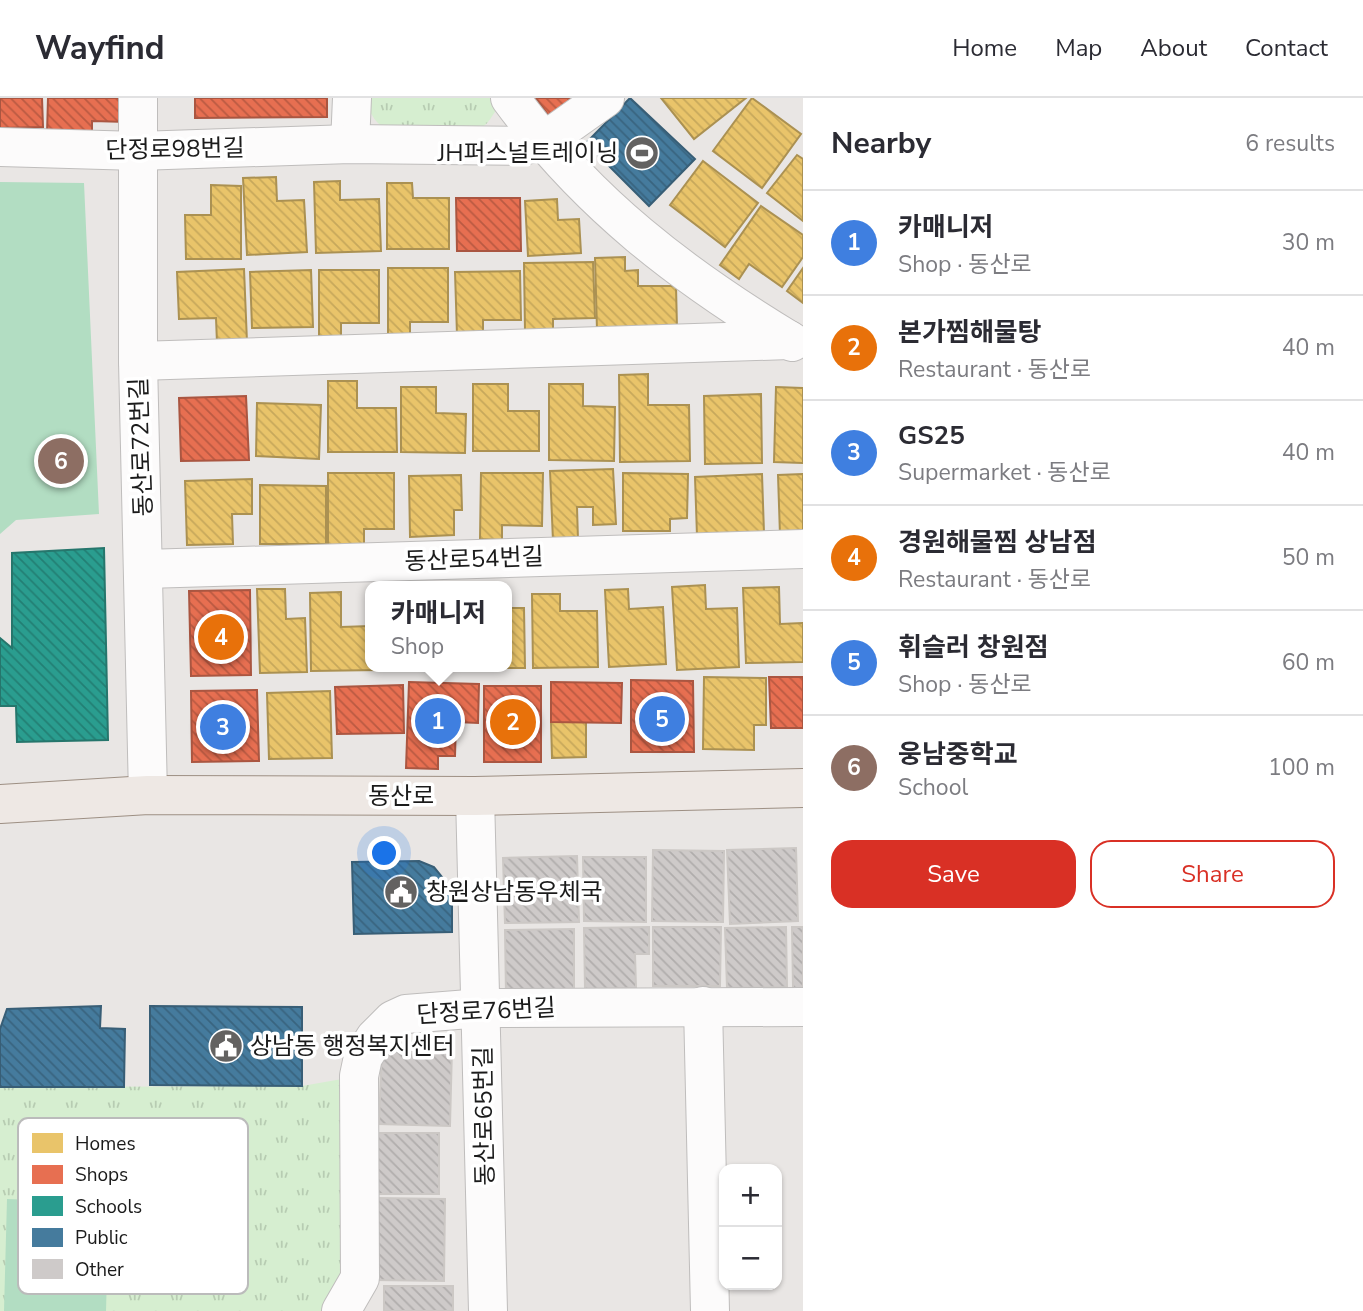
<!DOCTYPE html>
<meta charset="utf-8">
<style>
:root{--surface:#fff;--page:#f2f2f3;--text:#2b2b33;--muted:#7c7c81;--line:#e1e1e2;--accent:#d93025}
body{margin:0;font-family:"Nunito Sans","Noto Sans KR",sans-serif;background:var(--page);color:var(--text)}
.controls{position:absolute;right:21px;bottom:21px;display:grid;overflow:hidden;border-radius:14px;box-shadow:0 2px 5px #0004}
.controls button{width:63px;height:63px;display:grid;place-items:center;padding:0;border:0;border-bottom:2px solid var(--line);background:var(--surface);color:var(--text);font:35px sans-serif}
.you{position:absolute;left:385px;top:756px;width:24px;height:24px;margin:-18px;border:5px solid #fff;border-radius:50%;background:#1a73e8;box-shadow:0 0 0 10px #1a73e833}
.badge{display:grid;place-items:center;width:46px;height:46px;border-radius:50%;background:var(--accent);color:#fff;font-size:23px;font-weight:700}
.pin{position:absolute;translate:-50% -50%;border:4px solid #fff;box-shadow:0 2px 7px #0006}
.popup{position:absolute;left:365px;top:483px;width:147px;height:91px;box-sizing:border-box;display:grid;place-content:center;border-radius:14px;background:var(--surface);filter:drop-shadow(0 2px 5px #0005);font-size:23px;white-space:nowrap;color:var(--muted)}
.popup b{font-size:26px;color:var(--text)}
.popup::after{content:'';position:absolute;left:50%;top:100%;margin-left:-14px;border:14px solid transparent;border-top-color:var(--surface)}
.list{margin:0;padding:0;list-style:none}
h2{display:flex;justify-content:space-between;align-items:center;height:91px;margin:0;padding:0 28px;font-size:30px}
h2 small{font-size:23px;font-weight:400;color:var(--muted)}
.list li{display:grid;grid-template-columns:46px 1fr auto;gap:21px;align-items:center;box-sizing:border-box;height:105px;padding:0 28px;border-top:2px solid var(--line)}
.list b{display:block;font-size:26px;white-space:nowrap}
.list p{margin:0;font-size:23px;white-space:nowrap;color:var(--muted)}
.list em{font-size:23px;font-style:normal;color:var(--muted)}
.actions{display:flex;gap:14px;padding:21px 28px}
.actions a{flex:1;padding:16px 0;border:2px solid var(--accent);border-radius:21px;text-align:center;font-size:24px;color:var(--accent)}
.actions .main{background:var(--accent);color:#fff}
.map{position:relative;flex:none;width:803px;height:1213px;overflow:hidden}
header{display:flex;align-items:center;gap:42px;box-sizing:border-box;height:98px;padding:0 35px;background:var(--surface);border-bottom:2px solid var(--line)}
header strong{font-size:33px}
nav{display:flex;gap:38px;margin-inline-start:auto;font-size:24px}
main{display:flex}
aside{flex:1;background:var(--surface)}
.map>svg:first-child{display:block}
.park{fill:url(#park-tufts)}
.pitch{fill:#b2ddc2}
.homes{fill:url(#homes-back-hatch);stroke:#ab9152;stroke-width:2}
.shops{fill:url(#shops-back-hatch);stroke:#aa5641;stroke-width:2}
.schools{fill:url(#schools-back-hatch);stroke:#26766c;stroke-width:2}
.public{fill:url(#public-back-hatch);stroke:#385e76;stroke-width:2}
.building{fill:url(#building-back-hatch);stroke:#ccc8c5;stroke-width:2}
.lines{fill:none;stroke-linecap:round;stroke-linejoin:round}
.minor-casing{stroke:#bfbdbc;stroke-width:40}
.major-casing{stroke:#9d8f83;stroke-width:40}
.minor{stroke:#fcfbfb;stroke-width:38}
.major{stroke:#eee8e4;stroke-width:38}
.labels{text-anchor:middle;stroke-width:7;stroke-linejoin:round;paint-order:stroke}
.street-label{font-size:24px;fill:#1b1b1b;stroke:#fff}
.poi-label{font-size:24px;fill:#1b1b1b;stroke:#fff;text-anchor:start}
.key{fill:#fff;stroke:#bbb;stroke-width:2}
.key-label{font-size:19px;fill:#1b1b1b}
</style>
<header>
<strong>Wayfind</strong>
<nav><a>Home</a><a>Map</a><a>About</a><a>Contact</a></nav>
</header>
<main>
<div class="map">
<svg width="803" height="1213" viewBox="0 0 803 1213">
<defs>
<pattern id="park-tufts" width="24" height="20" patternUnits="userSpaceOnUse" patternTransform="scale(1.75)"><rect width="24" height="20" fill="#d6eed0"/><path d="M3 7l-1-3M5 7V3M7 7l1-3M15 17l-1-3M17 17v-4M19 17l1-3" fill="none" stroke="#b7ccb2"/></pattern>
<pattern id="homes-back-hatch" width="6" height="6" patternUnits="userSpaceOnUse" patternTransform="scale(1.75)"><rect width="6" height="6" fill="#e9c46a"/><path d="M-1 5l2 2M0 0l6 6M5-1l2 2" fill="none" stroke="#c7a85b"/></pattern>
<pattern id="shops-back-hatch" width="6" height="6" patternUnits="userSpaceOnUse" patternTransform="scale(1.75)"><rect width="6" height="6" fill="#e76f51"/><path d="M-1 5l2 2M0 0l6 6M5-1l2 2" fill="none" stroke="#ba5a42"/></pattern>
<pattern id="schools-back-hatch" width="6" height="6" patternUnits="userSpaceOnUse" patternTransform="scale(1.75)"><rect width="6" height="6" fill="#2a9d8f"/><path d="M-1 5l2 2M0 0l6 6M5-1l2 2" fill="none" stroke="#237f74"/></pattern>
<pattern id="public-back-hatch" width="6" height="6" patternUnits="userSpaceOnUse" patternTransform="scale(1.75)"><rect width="6" height="6" fill="#457b9d"/><path d="M-1 5l2 2M0 0l6 6M5-1l2 2" fill="none" stroke="#39647f"/></pattern>
<pattern id="building-back-hatch" width="6" height="6" patternUnits="userSpaceOnUse" patternTransform="scale(1.75)"><rect width="6" height="6" fill="#cecac9"/><path d="M-1 5l2 2M0 0l6 6M5-1l2 2" fill="none" stroke="#b0adac"/></pattern>
</defs>
<rect width="100%" height="100%" fill="#e9e6e4"/>
<!-- park -->
<g class="park">
<path d="M367 0H493L495 14C492 18 489 24 485 27 473 36 408 36 392 33 377 29 368 15 367 0Z"/>
<path d="M359 978 341 1213H0V989L302 988Z"/>
</g>
<!-- pitch -->
<g class="pitch">
<path d="M0 84 84 85 99 416 16 422 0 436Z"/>
<path d="M7 1101 109 1105 106 1213H4Z"/>
</g>
<!-- homes -->
<g class="homes">
<path d="M661 0H746L694 41Z"/>
<path d="M752 0 801 36 762 90 713 53Z"/>
<path d="M797 57 803 61V123L767 95Z"/>
<path d="M703 63 758 105 725 149 670 107Z"/>
<path d="M276 79 277 103 304 102 307 154 247 157 243 80Z"/>
<path d="M340 83V102L379 101 381 153 316 155 314 84Z"/>
<path d="M387 85H412L413 100H449V151H387Z"/>
<path d="M211 87 241 88V161H186L185 117H211Z"/>
<path d="M557 101 558 122 579 121 581 155 528 158 525 103Z"/>
<path d="M761 108 803 137V159L782 189 749 166 739 181 720 167Z"/>
<path d="M625 159V173L638 172V188H676L677 230 597 232 595 160Z"/>
<path d="M593 164 595 220 553 221V233H525L524 165Z"/>
<path d="M388 170H448V224H410V240L388 241Z"/>
<path d="M803 170V205L787 193Z"/>
<path d="M244 171 247 244 217 245 216 220 179 221 177 174Z"/>
<path d="M311 172 313 229 252 230 250 174Z"/>
<path d="M319 172H379V225H341V241H319Z"/>
<path d="M520 173 521 222H483V236L457 237 455 174Z"/>
<path d="M648 276V307H689L690 363 620 364 619 277Z"/>
<path d="M328 283H357V310H396L397 354H328Z"/>
<path d="M473 286H508V313H539V353H473Z"/>
<path d="M549 286H583V308L615 309 614 363 549 362Z"/>
<path d="M401 289H436V315L466 316 465 355 401 354Z"/>
<path d="M776 289 803 290V365L774 364Z"/>
<path d="M761 296 762 365 705 366 704 298Z"/>
<path d="M257 305 321 307 319 361 256 358Z"/>
<path d="M613 371 616 426 593 427V409H577L578 442 553 443 550 373Z"/>
<path d="M328 375H394V431H364V449L328 448Z"/>
<path d="M481 375H543L542 428 502 427V442L480 441Z"/>
<path d="M623 375 688 376 687 420 670 421V433H623Z"/>
<path d="M762 376 764 435 697 438 695 379Z"/>
<path d="M803 376V437H780L778 377Z"/>
<path d="M461 377 462 412H454V437L410 439 409 378Z"/>
<path d="M252 381V416H232L233 446 187 447 185 383Z"/>
<path d="M260 387 326 388V446H260Z"/>
<path d="M705 487 706 511 737 510 739 569 677 572 672 489Z"/>
<path d="M779 489 780 526 803 525V564L746 565 743 490Z"/>
<path d="M257 491H285L286 521 305 520 307 574 260 575Z"/>
<path d="M628 491 629 511 663 509 666 566 609 569 605 492Z"/>
<path d="M341 494V529L370 528V569H379V572L311 573 310 495Z"/>
<path d="M532 496H560V513H597L598 569 533 570Z"/>
<path d="M506 510H524L525 570H457L506 569Z"/>
<path d="M704 579 766 580V627H754V652L703 651Z"/>
<path d="M330 593 332 660 269 661 267 595Z"/>
<path d="M586 623V659L552 660 551 624Z"/>
</g>
<!-- shops -->
<g class="shops">
<path d="M0 0H42L43 29 0 30Z"/>
<path d="M48 0H127V24L92 23V37L47 36Z"/>
<path d="M195 0H327V19L195 20Z"/>
<path d="M536 0H581L551 21Z"/>
<path d="M456 100H520L521 153H457Z"/>
<path d="M246 298 249 362 181 363 179 300Z"/>
<path d="M250 492 251 577 191 578 189 493Z"/>
<path d="M769 579H803V630H771Z"/>
<path d="M631 582 693 583 694 654H631Z"/>
<path d="M409 584 479 586 478 625 456 624 455 658H438V671L406 670Z"/>
<path d="M551 584 622 585 621 625 551 624Z"/>
<path d="M403 587 404 635 337 636 335 589Z"/>
<rect x="484" y="588" width="57" height="76"/>
<path d="M257 592 259 663 192 664 191 593Z"/>
</g>
<!-- schools -->
<path class="schools" d="M104 450 108 642 17 644 16 608H0V540L12 550V455Z"/>
<!-- public -->
<g class="public">
<path d="M630 0 695 61 649 108 586 45Z"/>
<path d="M419 763 434 769 446 784 452 803V834L354 836 352 764Z"/>
<path d="M101 908 100 930 125 931 124 989H0V931L7 911Z"/>
<path d="M150 908 302 909V988L150 987Z"/>
</g>
<!-- building -->
<g class="building">
<path d="M796 750 798 823 730 826 727 752Z"/>
<path d="M653 752 724 753 723 824 652 823Z"/>
<path d="M577 758 579 824 505 825 503 760Z"/>
<path d="M583 759H646V824L584 823Z"/>
<path d="M649 829V856H635L636 890 585 891 584 830Z"/>
<path d="M653 829H721L720 888H653Z"/>
<path d="M786 829 787 889 727 890 725 830Z"/>
<path d="M792 829H803V890H793Z"/>
<path d="M574 831V896H506L505 832Z"/>
<path d="M382 947 452 950 450 1028 379 1026Z"/>
<path d="M375 1035H439V1096H376Z"/>
<path d="M377 1100 445 1101 444 1183 375 1182Z"/>
<rect x="384" y="1188" width="69" height="25"/>
</g>
<g class="lines">
<!-- minor casing -->
<g class="minor-casing">
<g id="minor">
<path d="M138 0V263L148 697"/>
<path d="M510 0C588 106 681 177 792 244"/>
<path d="M350 46 352 0"/>
<path d="M0 49 138 53 350 46 522 48 546 42 605 0"/>
<path d="M138 263 789 242"/>
<path d="M145 471 803 451"/>
<path d="M475 698 488 1213"/>
<path d="M703 908 710 1213"/>
<path d="M341 1213 360 1180 359 978 363 959 375 940 393 922 406 916 482 910 803 909"/>
</g>
</g>
<!-- major casing -->
<g class="major-casing">
<path id="major" d="M0 706 148 697 475 698 803 690"/>
</g>
<!-- minor -->
<use href="#minor" class="minor"/>
<!-- major -->
<use href="#major" class="major"/>
</g>
<!-- icons -->
<defs>
<g id="stadium-disc" transform="scale(1.75)"><circle r="9.5" fill="#636261" stroke="#fff"/><path d="M0-5a6.5 5 0 1 0 0 10a6.5 5 0 1 0 0-10ZM-3.5-1.8h7v3.6h-7Z" fill="#fff"/></g>
<g id="civic-disc" transform="scale(1.75)"><circle r="9.5" fill="#636261" stroke="#fff"/><path d="M-.6-6.5H3V-4.5H.6V-3L4-1V1h2V6H-6V1h2V-1L-.6-3ZM-1.2 2.5V6h2.4V2.5Z" fill="#fff"/></g>
</defs>
<g fill-rule="evenodd">
<use href="#stadium-disc" x="642" y="55"/>
<use href="#civic-disc" x="401" y="794"/>
<use href="#civic-disc" x="226" y="948"/>
</g>
<g class="labels">
<!-- street labels -->
<g class="street-label">
<text transform="translate(175 51) rotate(-1)" y="8">단정로98번길</text>
<text transform="translate(141 349) rotate(-92)" y="8">동산로72번길</text>
<text transform="translate(474 461) rotate(-2)" y="8">동산로54번길</text>
<text x="401" y="706">동산로</text>
<text transform="translate(486 913) rotate(-3)" y="8">단정로76번길</text>
<text transform="translate(484 1018) rotate(-91)" y="8">동산로65번길</text>
</g>
<!-- poi labels -->
<g class="poi-label">
<text x="618" y="63" text-anchor="end">JH퍼스널트레이닝</text>
<text x="426" y="802">창원상남동우체국</text>
<text x="250" y="956">상남동 행정복지센터</text>
</g>
</g>
<!-- legend -->
<rect x="18" y="1020" width="230" height="176" rx="10" class="key"/>
<rect x="32" y="1035" width="31" height="20" fill="#e9c46a"/>
<rect x="32" y="1067" width="31" height="19" fill="#e76f51"/>
<rect x="32" y="1098" width="31" height="20" fill="#2a9d8f"/>
<rect x="32" y="1130" width="31" height="19" fill="#457b9d"/>
<rect x="32" y="1161" width="31" height="20" fill="#cecac9"/>
<g class="key-label">
<text x="75" y="1052">Homes</text>
<text x="75" y="1083">Shops</text>
<text x="75" y="1115">Schools</text>
<text x="75" y="1146">Public</text>
<text x="75" y="1178">Other</text>
</g>
</svg>
<div class="controls">
<button>+</button>
<button>−</button>
</div>
<div class="you"></div>
<div class="pin badge" style="left:438px;top:623px;background:#3f7fe0">1</div>
<div class="popup"><b>카매니저</b>Shop</div>
<div class="pin badge" style="left:513px;top:624px;background:#e8710a">2</div>
<div class="pin badge" style="left:223px;top:629px;background:#3f7fe0">3</div>
<div class="pin badge" style="left:221px;top:539px;background:#e8710a">4</div>
<div class="pin badge" style="left:662px;top:621px;background:#3f7fe0">5</div>
<div class="pin badge" style="left:61px;top:363px;background:#8d6e63">6</div>
</div>
<aside>
<h2>Nearby<small>6 results</small></h2>
<ul class="list">
<li><span class="badge" style="background:#3f7fe0">1</span><div><b>카매니저</b><p>Shop · 동산로</p></div><em>30 m</em></li>
<li><span class="badge" style="background:#e8710a">2</span><div><b>본가찜해물탕</b><p>Restaurant · 동산로</p></div><em>40 m</em></li>
<li><span class="badge" style="background:#3f7fe0">3</span><div><b>GS25</b><p>Supermarket · 동산로</p></div><em>40 m</em></li>
<li><span class="badge" style="background:#e8710a">4</span><div><b>경원해물찜 상남점</b><p>Restaurant · 동산로</p></div><em>50 m</em></li>
<li><span class="badge" style="background:#3f7fe0">5</span><div><b>휘슬러 창원점</b><p>Shop · 동산로</p></div><em>60 m</em></li>
<li><span class="badge" style="background:#8d6e63">6</span><div><b>웅남중학교</b><p>School</p></div><em>100 m</em></li>
</ul>
<div class="actions"><a class="main">Save</a><a>Share</a></div>
</aside>
</main>
